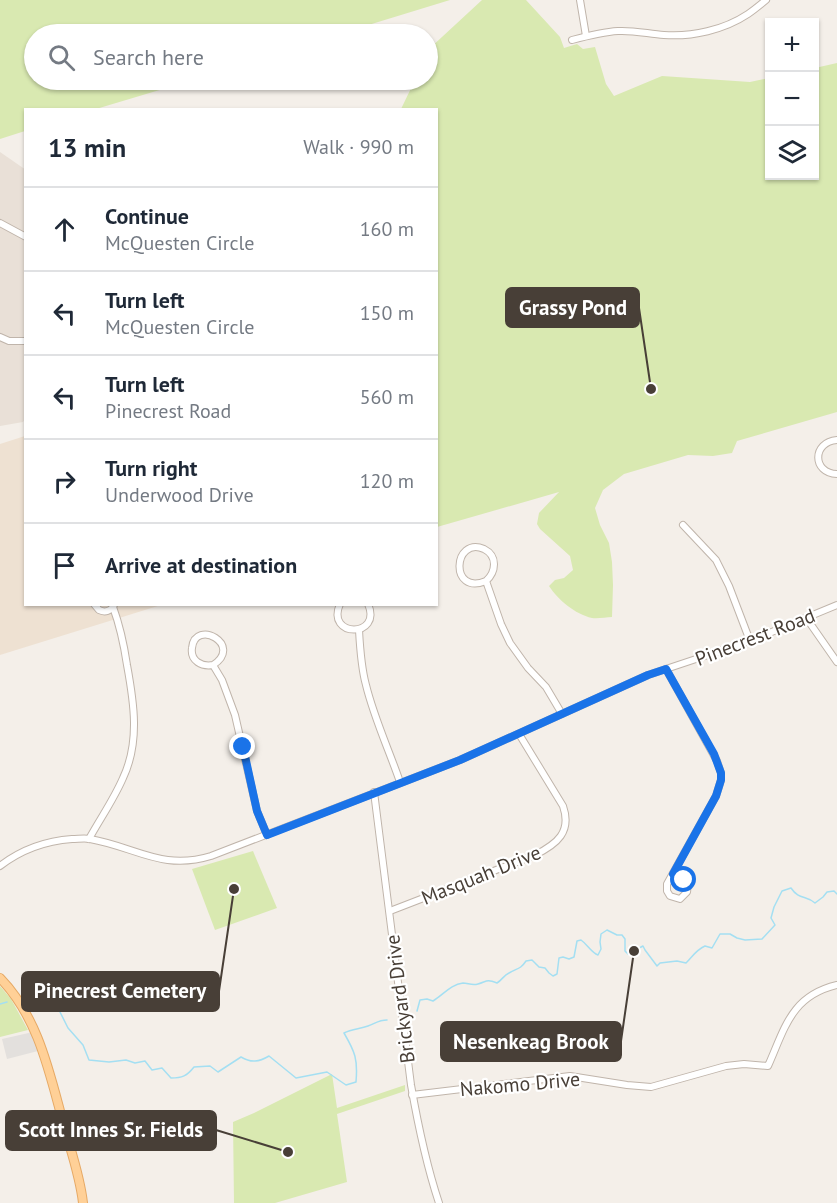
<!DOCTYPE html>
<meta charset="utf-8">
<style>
:root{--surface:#fff;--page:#f6f6f7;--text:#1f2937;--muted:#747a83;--line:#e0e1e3}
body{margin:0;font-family:"PT Sans",sans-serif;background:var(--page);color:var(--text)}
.controls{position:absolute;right:18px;top:18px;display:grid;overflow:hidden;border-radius:0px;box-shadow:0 2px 4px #0004}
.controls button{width:54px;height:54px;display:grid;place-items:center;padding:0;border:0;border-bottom:2px solid var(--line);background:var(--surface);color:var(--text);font:30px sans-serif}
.stop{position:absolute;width:18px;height:18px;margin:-14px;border:4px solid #1a73e8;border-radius:50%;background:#fff}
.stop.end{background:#1a73e8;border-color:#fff;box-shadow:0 2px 6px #0008}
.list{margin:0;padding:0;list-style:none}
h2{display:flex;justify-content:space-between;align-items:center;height:78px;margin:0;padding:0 24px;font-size:26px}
h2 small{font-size:20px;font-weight:400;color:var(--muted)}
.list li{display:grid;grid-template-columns:39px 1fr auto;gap:18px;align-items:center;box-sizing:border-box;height:84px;padding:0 24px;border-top:2px solid var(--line)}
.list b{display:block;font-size:22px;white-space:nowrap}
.list p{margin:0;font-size:20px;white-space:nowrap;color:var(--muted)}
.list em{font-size:20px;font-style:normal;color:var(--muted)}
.icon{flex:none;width:33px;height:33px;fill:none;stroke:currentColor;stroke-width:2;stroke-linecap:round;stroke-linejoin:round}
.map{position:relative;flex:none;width:837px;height:1203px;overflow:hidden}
.search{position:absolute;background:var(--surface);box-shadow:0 2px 4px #0004;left:24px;top:24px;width:414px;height:66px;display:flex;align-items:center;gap:15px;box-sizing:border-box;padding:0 21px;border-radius:33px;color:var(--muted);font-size:22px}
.panel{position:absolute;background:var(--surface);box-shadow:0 2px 4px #0004;left:24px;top:108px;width:414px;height:498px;border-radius:0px}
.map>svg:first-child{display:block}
.residential{fill:#e9e0d7}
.education{fill:#eee1d2}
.green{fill:#d9e9b1}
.parking{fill:#e3e0dd}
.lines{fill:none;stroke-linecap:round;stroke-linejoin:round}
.stream{stroke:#a4dff2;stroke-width:1.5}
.minor-casing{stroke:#c0b5ab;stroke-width:8}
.major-casing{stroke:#e6a965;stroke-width:10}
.minor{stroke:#fff;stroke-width:6}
.major{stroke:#ffd097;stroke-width:8}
.route{stroke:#1a73e8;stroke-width:8}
.labels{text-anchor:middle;stroke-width:4.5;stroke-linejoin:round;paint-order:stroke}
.street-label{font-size:20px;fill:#483f37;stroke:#fff}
.leader{fill:none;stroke:#483f37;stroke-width:2}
.callout-dot{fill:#483f37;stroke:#fff;stroke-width:2}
.callout{fill:#483f37;stroke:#483f37;stroke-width:2}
.callout-label{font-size:21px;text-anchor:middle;font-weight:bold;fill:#fff}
</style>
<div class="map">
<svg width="837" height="1203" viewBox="0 0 837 1203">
<rect width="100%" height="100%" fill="#f4efe9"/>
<!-- residential -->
<path class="residential" d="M0 152 26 170 25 419 23 422 0 426Z"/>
<!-- education -->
<path class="education" d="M25 436 26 604 161 605 0 655V444Z"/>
<!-- green -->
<g class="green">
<path d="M0 0H450L339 34H34V80H193L96 109 26 110 25 131 0 139Z"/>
<path d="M482 0H526L560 37 564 48 577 44 583 49 595 47 606 84 614 96 662 76 750 82 769 78 770 176H814L815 68 837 63V412L737 441 732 453 713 456 688 455 624 474 603 490 595 508 600 525 609 543 612 562 613 585 612 617C606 617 598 619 592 618 575 614 558 600 549 586L555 580 564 578 573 570 570 556 540 529 537 524 539 513 559 492 437 527 436 110 401 109 415 80H428V53L429 49Z"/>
<path d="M253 851 277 908 215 930 192 869Z"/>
<path d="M0 986 11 999 28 1030 0 1037Z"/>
<path d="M332 1074 337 1108 405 1085V1091L337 1114 347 1182 275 1203H234L233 1122 254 1113Z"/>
</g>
<!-- parking -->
<path class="parking" d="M33 1032 38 1051 7 1059 2 1039Z"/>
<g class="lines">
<!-- stream -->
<g class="stream">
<path d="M28 995H41L54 1000 68 1028 83 1045 89 1060 109 1062 126 1060 135 1063 145 1061 152 1070 162 1068 171 1078C182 1078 187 1076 194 1067L210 1066 218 1072 241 1057C251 1063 259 1062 269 1056L296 1078 327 1072 346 1085 356 1082C358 1059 355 1052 344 1033 352 1029 360 1029 368 1026 376 1023 379 1020 387 1020"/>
<path d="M0 1004 7 1002"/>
<path d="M417 1011 420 1000 427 999 433 1001C443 995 451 984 463 983 468 983 472 986 478 984 488 981 486 979 497 983 502 980 504 975 509 973 517 968 520 970 526 961L532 960 539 967 545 968 549 973 553 976 557 974 559 958 563 957 569 959 574 957 577 941 581 940C588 945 591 952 598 955L601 949 600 942 601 934 607 930 617 935H622L625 939V951L628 954 643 946 645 950 657 966 660 963 677 961 686 963C693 956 696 950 705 946L712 948 720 934H730L737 938 745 940 762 939 775 925 771 918 774 907 782 891 791 888C799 900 806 895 815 903L823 897 827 892 834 891 837 894"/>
</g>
<!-- minor casing -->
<g class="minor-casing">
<g id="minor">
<path d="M580 0 586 36"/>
<path d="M572 40C587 36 602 32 618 31 633 30 649 34 664 35 692 37 724 30 748 14 754 10 760 5 766 0"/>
<path d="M0 223 26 237"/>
<path d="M0 337 9 341H26"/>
<path d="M837 440C812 442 812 473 837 474"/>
<path d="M683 525 716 560 729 586 750 641"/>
<path d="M486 581C449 596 453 536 484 549 498 556 496 572 486 581L501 624 510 643 528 668 546 687 562 714"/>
<path d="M94 604 99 610C105 613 111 611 114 605"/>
<path d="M340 604C325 638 383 638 368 604"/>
<path d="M807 619 837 662"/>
<path d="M359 630C360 648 361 667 366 685 374 718 389 750 400 782"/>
<path d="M213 665C202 667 190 661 192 648 195 618 244 645 213 665L222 680 235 715 257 811 267 835"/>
<path d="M666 669 717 761 721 773V780L716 796 667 884V891L670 896 680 899 687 892C689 882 681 879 673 874"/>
<path d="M374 792 411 1085C418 1125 426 1164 439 1203"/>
<path d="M89 839C100 819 114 799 123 778 140 742 134 703 127 665 124 645 120 626 113 607"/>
<path d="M0 866C22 849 45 841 72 839 78 839 85 838 90 839 136 847 162 871 211 856L460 760 648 675 750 641 837 605"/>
<path d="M390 911 535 855C557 844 572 832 563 806L519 734"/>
<path d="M412 1095 570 1076 627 1085 651 1087 726 1066 744 1064 768 1066C785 1028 791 996 837 985"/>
</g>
</g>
<!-- major casing -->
<g class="major-casing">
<path id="major" d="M0 978C38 1017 49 1071 63 1122 70 1149 80 1175 83 1203"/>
</g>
<!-- minor -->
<use href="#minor" class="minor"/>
<!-- major -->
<use href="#major" class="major"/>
</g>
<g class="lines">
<!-- route -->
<path class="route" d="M243 747 257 811 267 835 460 760 648 675 666 669 714 754 721 773V780L716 796 673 874 684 880"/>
</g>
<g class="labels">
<!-- street labels -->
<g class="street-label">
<text transform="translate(755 637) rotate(-21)" y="7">Pinecrest Road</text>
<text transform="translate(481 875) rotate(-22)" y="7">Masquah Drive</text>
<text transform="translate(400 999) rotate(-97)" y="7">Brickyard Drive</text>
<text transform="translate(520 1084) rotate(-5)" y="7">Nakomo Drive</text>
</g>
</g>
<!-- callouts -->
<path class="leader" d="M651 389L639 308M234 889L219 991M634 951L621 1041M288 1152L216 1130"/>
<g class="callout-dot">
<circle cx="651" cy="389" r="6"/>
<circle cx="234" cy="889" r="6"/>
<circle cx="634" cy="951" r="6"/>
<circle cx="288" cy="1152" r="6"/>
</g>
<g class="callout">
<rect x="506" y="288" width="133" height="39" rx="6"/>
<rect x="22" y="972" width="197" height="39" rx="6"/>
<rect x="441" y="1022" width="180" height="39" rx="6"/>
<rect x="6" y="1111" width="210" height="39" rx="6"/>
</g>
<g class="callout-label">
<text x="573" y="315">Grassy Pond</text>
<text x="120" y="998">Pinecrest Cemetery</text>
<text x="531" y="1049">Nesenkeag Brook</text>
<text x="111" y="1137">Scott Innes Sr. Fields</text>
</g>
</svg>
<div class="controls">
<button>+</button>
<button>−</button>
<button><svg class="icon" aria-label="layers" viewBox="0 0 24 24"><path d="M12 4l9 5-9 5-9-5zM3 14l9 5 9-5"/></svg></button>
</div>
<div class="stop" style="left:684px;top:880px"></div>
<div class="stop end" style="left:243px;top:747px"></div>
<div class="search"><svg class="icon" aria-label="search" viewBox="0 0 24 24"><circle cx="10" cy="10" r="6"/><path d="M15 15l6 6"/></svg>Search here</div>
<section class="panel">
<h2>13 min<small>Walk · 990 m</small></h2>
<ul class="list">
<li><svg class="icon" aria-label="ahead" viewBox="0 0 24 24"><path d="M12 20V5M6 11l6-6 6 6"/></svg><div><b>Continue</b><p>McQuesten Circle</p></div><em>160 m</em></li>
<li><svg class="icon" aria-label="left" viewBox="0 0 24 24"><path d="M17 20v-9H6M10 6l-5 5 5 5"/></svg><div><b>Turn left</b><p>McQuesten Circle</p></div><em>150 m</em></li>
<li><svg class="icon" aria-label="left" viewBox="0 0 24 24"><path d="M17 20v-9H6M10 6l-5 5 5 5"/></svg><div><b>Turn left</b><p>Pinecrest Road</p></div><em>560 m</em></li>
<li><svg class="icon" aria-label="right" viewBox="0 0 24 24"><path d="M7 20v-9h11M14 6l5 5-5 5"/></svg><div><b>Turn right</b><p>Underwood Drive</p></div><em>120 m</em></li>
<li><svg class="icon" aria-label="arrive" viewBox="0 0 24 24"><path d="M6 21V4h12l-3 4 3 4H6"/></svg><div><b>Arrive at destination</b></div></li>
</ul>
</section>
</div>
